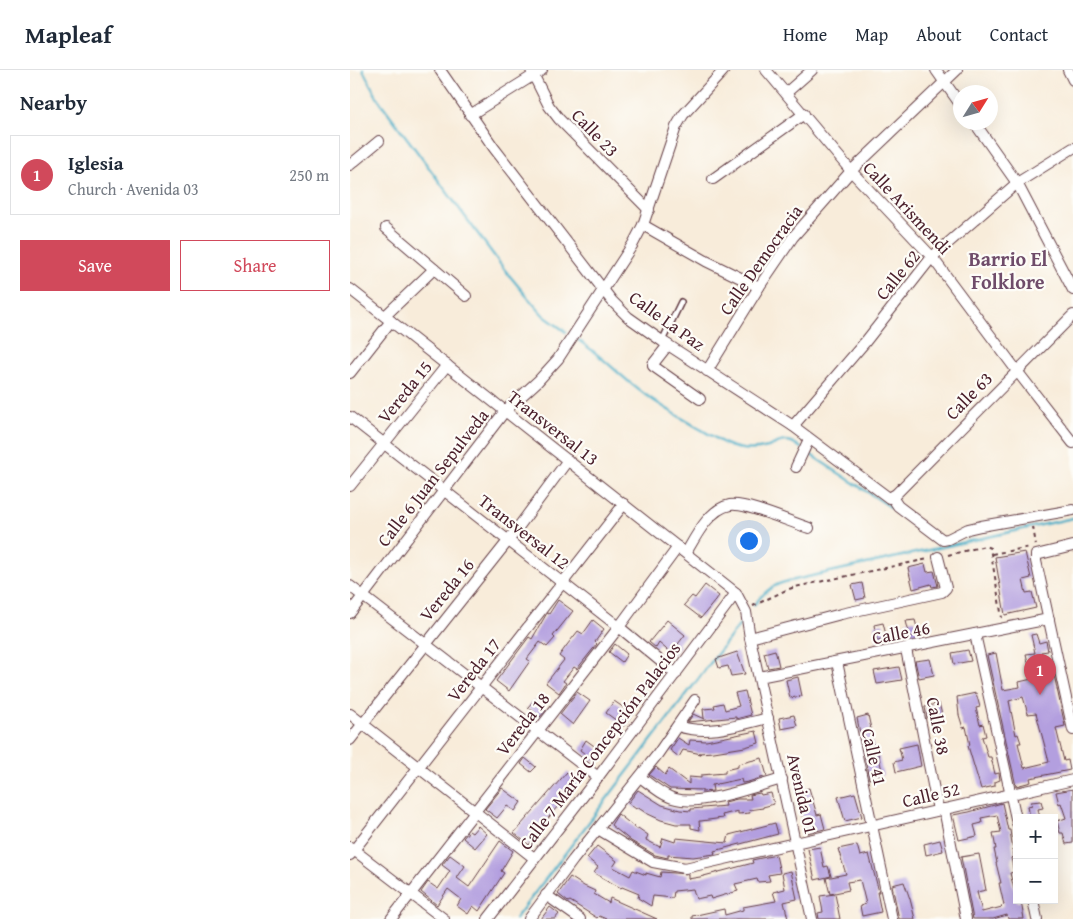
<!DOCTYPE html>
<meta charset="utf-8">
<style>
:root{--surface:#fff;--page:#f2f2f3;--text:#1f2937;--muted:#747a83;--line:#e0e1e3;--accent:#d1495b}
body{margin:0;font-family:"Gentium Book Plus",serif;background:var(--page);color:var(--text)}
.controls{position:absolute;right:15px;bottom:15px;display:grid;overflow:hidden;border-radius:0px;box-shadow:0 5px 20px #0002}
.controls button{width:45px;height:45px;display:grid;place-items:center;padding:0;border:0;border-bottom:1px solid var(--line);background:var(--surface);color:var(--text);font:25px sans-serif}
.compass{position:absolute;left:603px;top:15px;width:45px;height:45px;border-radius:50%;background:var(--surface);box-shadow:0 5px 20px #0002;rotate:53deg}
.you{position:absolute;left:398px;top:470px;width:18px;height:18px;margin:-12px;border:4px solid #fff;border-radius:50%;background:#1a73e8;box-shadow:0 0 0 8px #1a73e833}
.badge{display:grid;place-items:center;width:32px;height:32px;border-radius:50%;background:var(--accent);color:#fff;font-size:16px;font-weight:700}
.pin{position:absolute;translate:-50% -41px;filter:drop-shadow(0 1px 2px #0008)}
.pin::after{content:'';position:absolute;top:26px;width:18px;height:15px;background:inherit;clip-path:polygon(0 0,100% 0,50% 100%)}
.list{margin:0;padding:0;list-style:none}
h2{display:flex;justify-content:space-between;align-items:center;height:65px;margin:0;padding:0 20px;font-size:21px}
h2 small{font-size:16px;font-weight:400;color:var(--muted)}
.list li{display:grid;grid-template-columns:32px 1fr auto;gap:15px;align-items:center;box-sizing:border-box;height:80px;margin:0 10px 10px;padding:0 10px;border:1px solid var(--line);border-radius:0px}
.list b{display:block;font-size:19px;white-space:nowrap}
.list p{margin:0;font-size:16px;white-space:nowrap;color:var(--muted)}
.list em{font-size:16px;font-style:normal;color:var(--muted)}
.actions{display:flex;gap:10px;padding:15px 20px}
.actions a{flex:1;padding:11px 0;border:1px solid var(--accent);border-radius:0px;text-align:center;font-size:18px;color:var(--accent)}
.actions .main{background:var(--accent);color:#fff}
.map{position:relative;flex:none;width:723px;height:849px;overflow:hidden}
header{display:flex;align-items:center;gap:30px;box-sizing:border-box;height:70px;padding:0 25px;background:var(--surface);border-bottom:1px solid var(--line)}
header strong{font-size:24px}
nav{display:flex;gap:28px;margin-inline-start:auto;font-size:18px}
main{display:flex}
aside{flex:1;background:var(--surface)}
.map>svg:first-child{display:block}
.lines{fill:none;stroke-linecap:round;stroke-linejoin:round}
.stream{stroke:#48aec7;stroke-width:2.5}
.building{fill:#b39fdf;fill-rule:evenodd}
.lane-casing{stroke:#643e45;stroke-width:8}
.street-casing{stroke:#643e45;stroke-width:12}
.path{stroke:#643e45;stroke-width:2;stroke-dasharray:4 4;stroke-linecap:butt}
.lane{stroke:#fff;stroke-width:5}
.street{stroke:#fff;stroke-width:10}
.labels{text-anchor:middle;stroke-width:4.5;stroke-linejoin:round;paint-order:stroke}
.street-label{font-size:18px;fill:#4a1f2b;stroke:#fdfcf7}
.quarter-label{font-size:20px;font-weight:bold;fill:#6f4c6a;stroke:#fdfcf7}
</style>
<header>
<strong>Mapleaf</strong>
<nav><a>Home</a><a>Map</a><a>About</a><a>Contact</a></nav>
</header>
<main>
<aside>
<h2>Nearby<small></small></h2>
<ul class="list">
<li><span class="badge">1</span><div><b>Iglesia</b><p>Church · Avenida 03</p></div><em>250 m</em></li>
</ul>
<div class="actions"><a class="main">Save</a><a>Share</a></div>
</aside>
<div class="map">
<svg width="723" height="849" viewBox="0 0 723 849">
<rect width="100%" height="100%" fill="#fdfcf7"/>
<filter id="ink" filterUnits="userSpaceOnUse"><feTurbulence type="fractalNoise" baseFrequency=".02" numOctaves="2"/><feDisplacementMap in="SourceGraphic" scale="10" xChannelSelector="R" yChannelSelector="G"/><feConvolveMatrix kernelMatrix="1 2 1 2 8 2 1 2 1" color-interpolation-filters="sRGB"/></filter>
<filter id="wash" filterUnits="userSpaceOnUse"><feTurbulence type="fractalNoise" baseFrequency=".0096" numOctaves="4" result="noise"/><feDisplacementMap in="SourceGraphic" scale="20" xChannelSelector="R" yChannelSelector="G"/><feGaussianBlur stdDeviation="1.12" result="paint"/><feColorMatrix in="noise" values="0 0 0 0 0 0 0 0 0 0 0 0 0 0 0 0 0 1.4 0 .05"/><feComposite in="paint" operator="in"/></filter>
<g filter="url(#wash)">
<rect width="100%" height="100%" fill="#f8ecda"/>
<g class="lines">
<!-- stream -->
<g class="stream">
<path d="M13 0 28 29 154 199 179 229 194 246 216 262"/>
<path d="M228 270C252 286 270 306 293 323 319 342 348 357 375 374 388 380 404 381 418 377 424 375 431 370 437 371 442 371 447 375 451 378"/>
<path d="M455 381 551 444"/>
<path d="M595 473 602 475"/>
<path d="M404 535C413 524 420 516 435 512L723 448"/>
<path d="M165 849 391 553"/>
</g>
</g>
<g id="blocks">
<!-- building -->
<g class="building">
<path d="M675 482 681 508 673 510 676 523 682 522 686 538 655 545 645 487Z"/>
<path d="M575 494 577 502 584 501 588 516 582 517 581 514 563 519 558 498Z"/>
<path d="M512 513 515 528 506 530 502 515Z"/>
<path d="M355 515 369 526 351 548 334 535 342 526 345 528Z"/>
<path d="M208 530 223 541 203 566 205 568 197 577 190 572 177 589 180 591 159 621 146 611 179 567 182 569 197 543 199 544Z"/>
<path d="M243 550 254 559 245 572 247 574 227 599 224 597 213 611 216 613 209 623 196 613 214 590 209 586 217 575 228 561 233 564Z"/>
<path d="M317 550 335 565 328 574 330 576 323 585 309 573 306 578 299 572Z"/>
<path d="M565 550 569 565 560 567 556 551Z"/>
<path d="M533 553 537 569 527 571 524 555Z"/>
<path d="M686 564 689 573 696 571 698 581 691 582 698 606 704 605 715 656 706 658 714 691 718 690 720 700 680 708 681 712 666 716 637 585 646 583 653 620 670 617 669 612 682 609 676 584 685 583 681 565ZM673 627 678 644 686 643 699 692 674 698 668 673H671L668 664 666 665 659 631Z"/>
<path d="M265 574 277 584 272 592 259 582Z"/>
<path d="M425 580 429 596 418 598 414 583Z"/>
<path d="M618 580 621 591 604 594 602 583Z"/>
<path d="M387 582 395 604 381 606 378 596 369 598 366 589Z"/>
<path d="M580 589 584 605 569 608 565 591Z"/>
<path d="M549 597 552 610 527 614 524 601Z"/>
<path d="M448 607 452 626 440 628 436 610Z"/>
<path d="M395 621 401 645 386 649V647L338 652 343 644 354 649 353 639 365 638 364 635 373 633 375 640 389 636 385 623Z"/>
<path d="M227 622 240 631 223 655 210 644Z"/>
<path d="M626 623 630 637 626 638 630 655 633 654 636 666 632 667 638 687H641L645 704 649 703 650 710 645 712V716L631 719 618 676 620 675 616 657 613 658 609 645 607 627Z"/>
<path d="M184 630 196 640 190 647 178 637Z"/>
<path d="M264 631 283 644 274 656 256 643Z"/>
<path d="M589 633 592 645 577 648 575 637Z"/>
<path d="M444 645 447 656 431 659 429 648Z"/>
<path d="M518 645 521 659H519L525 683H528L533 705 519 709 507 648Z"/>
<path d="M406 661 409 673 395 677 364 682 349 683 351 684 333 680 329 687 320 680 328 668 339 675 340 670 356 671Z"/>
<path d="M236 670 251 681 244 691 230 680Z"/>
<path d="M567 674 571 696 546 702 544 692 552 690 549 678Z"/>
<path d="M175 688 186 697 181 702 171 694Z"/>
<path d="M412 688 417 706 398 712 392 713 391 709 362 715 363 721 352 722V720L320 719 299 705 306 697 315 705 319 699 339 714V707L351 708V705L375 703V700L388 697V694Z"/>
<path d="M217 702 229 712 202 743 179 775 164 763Z"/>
<path d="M152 718 171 732 165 741 157 736 147 748 135 739Z"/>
<path d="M459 718 467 745 471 744 475 759 457 763 448 732 455 730 452 720Z"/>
<path d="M723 719V773L716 774 713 763H710L707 751 716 748 711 733 709 734 706 722Z"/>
<path d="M288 720 312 735 330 740 341 741V739L376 736 375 732 387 729H401L400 725 410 723 411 725 421 723 424 734 413 737V738L399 740 400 743 388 744V741L372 745 373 748 351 751H349L350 760 341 758V754H326L311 750 296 743 287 737 286 739 278 733Z"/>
<path d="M505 723 512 747 495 751 488 727Z"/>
<path d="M691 731 693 738 688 739 690 748H680L678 736 682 735 681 732Z"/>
<path d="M652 733 658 760H660L664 787 661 788 664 802 660 803 664 819 667 818V832L671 831 674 849H658L657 845 643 849H623L611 787 629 784 636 820 627 822 632 842 652 837 651 836 654 835 649 813H651L646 793H647L644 779H646L643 763 651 762 647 745 631 748 632 753 624 755 627 766 609 770 603 745 619 742Z"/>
<path d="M268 744 288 760V758L298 765 296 770 310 777 313 768 325 772 326 768 377 773 379 765 425 753 428 764 364 781 365 784 343 787 318 785V788L305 785 281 771 261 755Z"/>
<path d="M128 756 137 764 125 778 113 768 119 761 122 763Z"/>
<path d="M590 770 593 781 576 785 574 774Z"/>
<path d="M150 771 163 781 151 801 154 803 129 841 123 836 118 844 107 836 111 829 98 819 87 835 71 822 78 812 88 819 100 801 92 795 100 785 115 796 107 808 119 817Z"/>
<path d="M507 775 510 786 519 784 529 822H527L531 842 512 846 510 836 516 834 510 810 497 812 499 820 480 824 476 808 496 804 488 779Z"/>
<path d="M247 776 267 791 263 797 280 806 283 800 296 805V803L310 807 311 802 338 804V809L350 807 403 793 402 790 426 785 430 803 418 805 420 811 408 812 407 809 385 814 388 821 361 829 360 826 346 829 343 819 324 821 323 828 303 826 301 836 288 828 289 824 272 817 271 818 244 803 248 797 237 788Z"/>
<path d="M470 777 474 797 478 796 481 806 465 810 458 779Z"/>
<path d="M441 801 447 829 434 832 438 849H342V846L374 839 375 845 393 840V837L426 831 423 822 435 819 432 803Z"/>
<path d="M220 807 234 816 245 821 244 824 259 833 260 828 307 849H256L249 846 247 848 220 831 218 832 208 824Z"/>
<path d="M554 812 560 829 565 849H549L542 815Z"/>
<path d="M485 824 490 849H469L468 843 473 842 470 826Z"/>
<path d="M200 837 209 844 205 849H191Z"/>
</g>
</g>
</g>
<g filter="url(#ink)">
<use href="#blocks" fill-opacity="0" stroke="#643e45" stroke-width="1"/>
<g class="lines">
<!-- lane casing -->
<g class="lane-casing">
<path id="lane" d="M312 271 331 232"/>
</g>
<!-- street casing -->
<g class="street-casing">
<g id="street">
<path d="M90 0 144 78 262 231 278 247 312 271 443 356 539 428 546 424 723 245"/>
<path d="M181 0 199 36 209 49 299 140"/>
<path d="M416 0 501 101 582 187 667 301 723 373"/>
<path d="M586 0 610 34"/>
<path d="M718 0 723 10"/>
<path d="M436 23 462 0"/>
<path d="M120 45 192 0"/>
<path d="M624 52 667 113 723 220"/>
<path d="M0 95 29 71"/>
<path d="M363 109 454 44"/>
<path d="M293 155 356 191 409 217"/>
<path d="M36 158 116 226"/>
<path d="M0 219 386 523 396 542 400 568 462 849"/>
<path d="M35 246 84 199"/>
<path d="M318 275 303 294V296L350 329"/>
<path d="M357 301 409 217 443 167 501 101 607 0"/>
<path d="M0 303 41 251"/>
<path d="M0 347 269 557 326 604"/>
<path d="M443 356 516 271 582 187 667 113 723 78"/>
<path d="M446 397 459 369"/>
<path d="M0 416 97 295"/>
<path d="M542 427 548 436 593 470 598 469 618 459 631 456 723 440"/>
<path d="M723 476 686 485V491L723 660"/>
<path d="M336 483C346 466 359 439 380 435 395 432 443 453 459 458"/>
<path d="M0 516 248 707"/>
<path d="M0 543 155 341 188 311 208 289 283 174 293 155 326 57 333 45 374 0"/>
<path d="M625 564 667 753"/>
<path d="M400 568 491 544 592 522 596 518 588 487"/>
<path d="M556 579 588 740"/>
<path d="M487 592 542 849"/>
<path d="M409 607 699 549"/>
<path d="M0 644 184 788"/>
<path d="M328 656C358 666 389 655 418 648"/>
<path d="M0 670 158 471 218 390"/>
<path d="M290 707C301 715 313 726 326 729 351 736 406 716 432 709"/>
<path d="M594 739 616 849"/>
<path d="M248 759 303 792 335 798 723 710"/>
<path d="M0 777 94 849"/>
<path d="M0 785 274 434"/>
<path d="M196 825 230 849"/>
<path d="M683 830 687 849"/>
<path d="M41 849 269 557 328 477"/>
<path d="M138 849 248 707 386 523"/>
<path d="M179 849 223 790 307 685 345 630"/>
</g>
</g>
<!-- path -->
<g class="path">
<path d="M683 457 686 475"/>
<path d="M642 484 681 477"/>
<path d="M598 485 635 476 640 478 652 548"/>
<path d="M403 536 436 520 445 517 578 489"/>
</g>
<!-- lane -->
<use href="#lane" class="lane"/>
<!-- street -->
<use href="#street" class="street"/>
</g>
</g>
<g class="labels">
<!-- street labels -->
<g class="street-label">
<text transform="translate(245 63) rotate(46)" y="6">Calle 23</text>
<text transform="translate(557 138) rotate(47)" y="6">Calle Arismendi</text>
<text transform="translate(411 190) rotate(-55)" y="6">Calle Democracia</text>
<text transform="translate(548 205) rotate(-51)" y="6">Calle 62</text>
<text transform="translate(317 251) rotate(36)" y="6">Calle La Paz</text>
<text transform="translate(55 322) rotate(-51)" y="6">Vereda 15</text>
<text transform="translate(619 326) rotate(-46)" y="6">Calle 63</text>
<text transform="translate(203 358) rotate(38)" y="6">Transversal 13</text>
<text transform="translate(83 408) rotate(-52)" y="6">Calle 6 Juan Sepulveda</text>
<text transform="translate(174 462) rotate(38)" y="6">Transversal 12</text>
<text transform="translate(97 520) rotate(-51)" y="6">Vereda 16</text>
<text transform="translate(551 563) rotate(-11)" y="6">Calle 46</text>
<text transform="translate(124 600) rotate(-52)" y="6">Vereda 17</text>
<text transform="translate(173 654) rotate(-52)" y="6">Vereda 18</text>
<text transform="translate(588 656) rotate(79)" y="6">Calle 38</text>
<text transform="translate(250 676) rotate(-53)" y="6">Calle 7 María Concepción Palacios</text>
<text transform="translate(524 687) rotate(77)" y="6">Calle 41</text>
<text transform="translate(452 724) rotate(77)" y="6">Avenida 01</text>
<text transform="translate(581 725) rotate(-13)" y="6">Calle 52</text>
</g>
<!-- quarter labels -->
<g class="quarter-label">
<text x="658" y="196">Barrio El<tspan x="658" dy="23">Folklore</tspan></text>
</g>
</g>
</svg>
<div class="controls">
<button>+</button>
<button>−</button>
</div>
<svg class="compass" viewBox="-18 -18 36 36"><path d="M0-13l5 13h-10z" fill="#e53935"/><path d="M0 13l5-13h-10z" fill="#747a83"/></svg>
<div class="you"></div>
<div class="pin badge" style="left:690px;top:625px">1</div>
</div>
</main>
